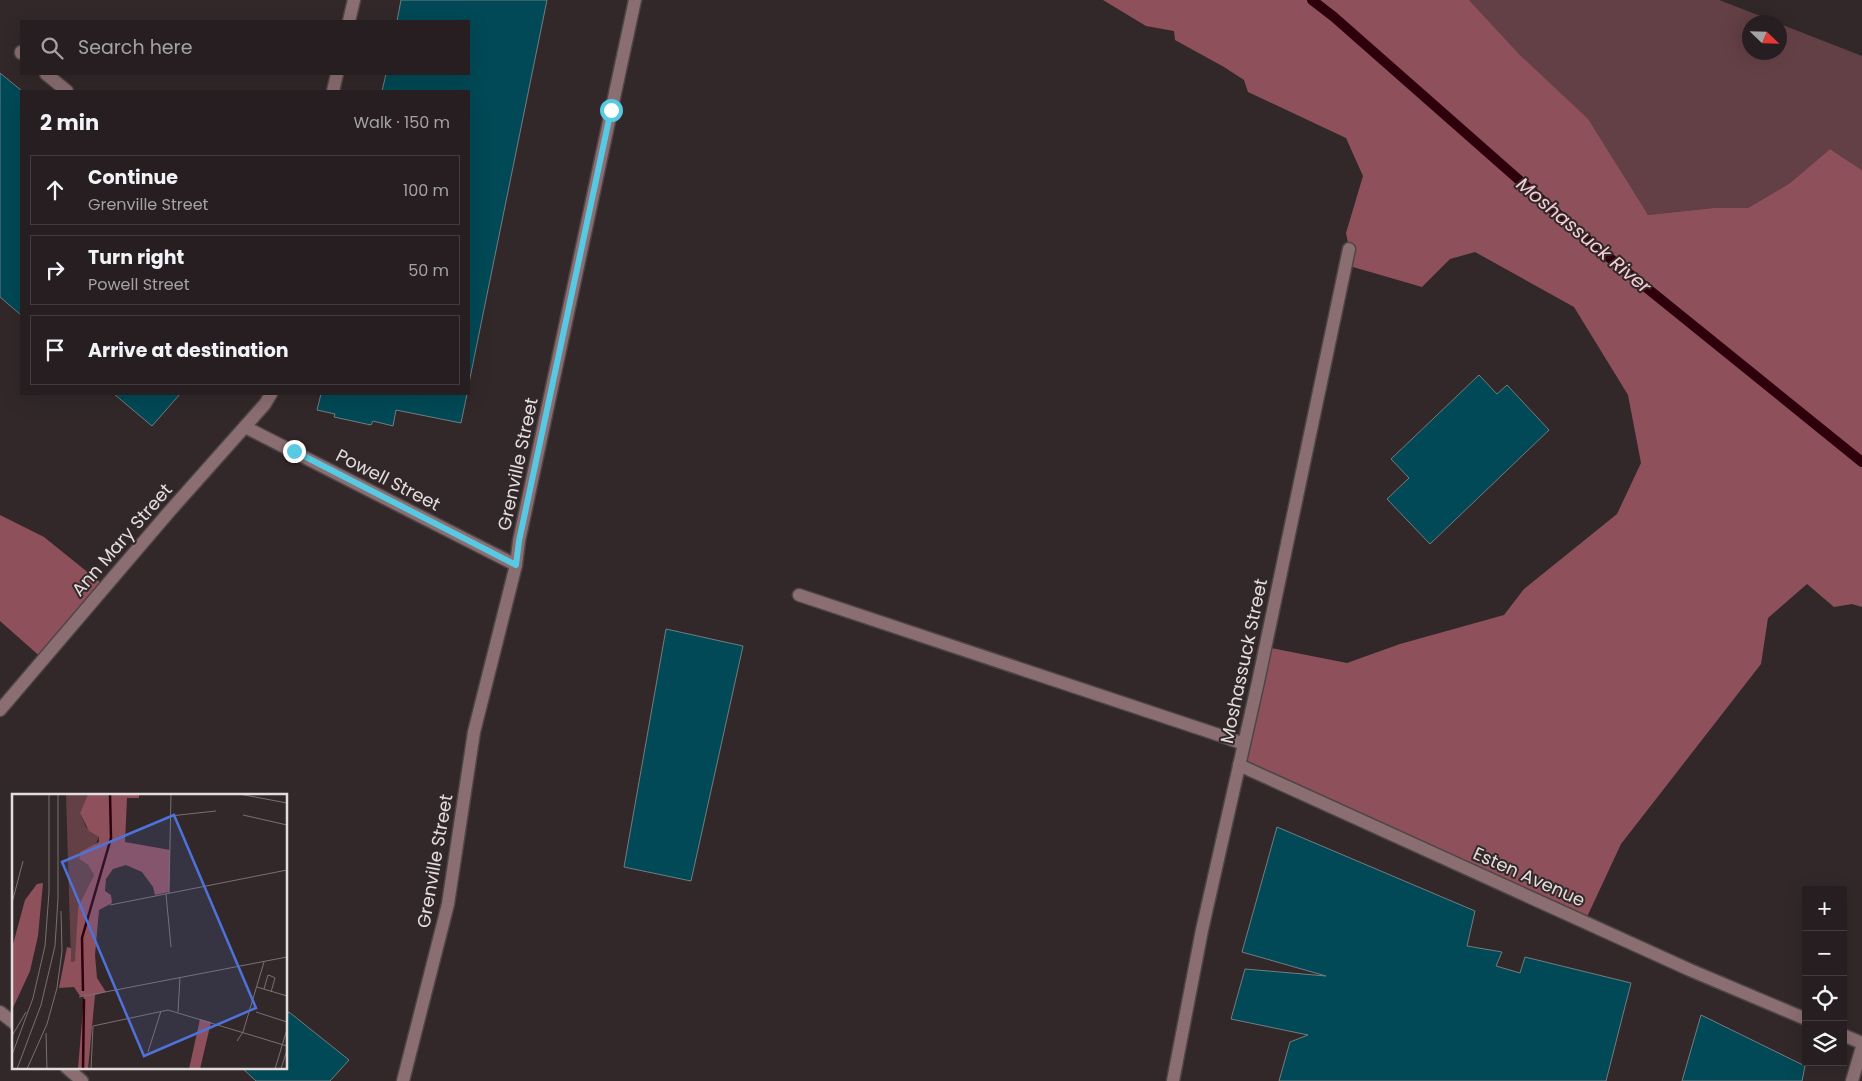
<!DOCTYPE html>
<meta charset="utf-8">
<style>
:root{--surface:#261e20;--page:#2e2729;--text:#f1f3f6;--muted:#a4a2a5;--line:#423c3e}
body{margin:0;font-family:Poppins,sans-serif;background:var(--page);color:var(--text)}
.controls{position:absolute;right:15px;bottom:15px;display:grid;overflow:hidden;border-radius:0px;box-shadow:0 5px 20px #0002}
.controls button{width:45px;height:45px;display:grid;place-items:center;padding:0;border:0;border-bottom:1px solid var(--line);background:var(--surface);color:var(--text);font:25px sans-serif}
.compass{position:absolute;left:1742px;top:15px;width:45px;height:45px;border-radius:50%;background:var(--surface);box-shadow:0 5px 20px #0002;rotate:113deg}
.stop{position:absolute;width:15px;height:15px;margin:-11px;border:4px solid #57c9e2;border-radius:50%;background:#fff}
.stop.end{background:#57c9e2;border-color:#fff;box-shadow:0 1px 5px #0008}
.list{margin:0;padding:0;list-style:none}
h2{display:flex;justify-content:space-between;align-items:center;height:65px;margin:0;padding:0 20px;font-size:21px}
h2 small{font-size:16px;font-weight:400;color:var(--muted)}
.list li{display:grid;grid-template-columns:32px 1fr auto;gap:15px;align-items:center;box-sizing:border-box;height:70px;margin:0 10px 10px;padding:0 10px;border:1px solid var(--line);border-radius:0px}
.list b{display:block;font-size:19px;white-space:nowrap}
.list p{margin:0;font-size:16px;white-space:nowrap;color:var(--muted)}
.list em{font-size:16px;font-style:normal;color:var(--muted)}
.icon{flex:none;width:28px;height:28px;fill:none;stroke:currentColor;stroke-width:2;stroke-linecap:round;stroke-linejoin:round}
.map{position:relative;flex:none;width:1862px;height:1081px;overflow:hidden}
.search{position:absolute;background:var(--surface);box-shadow:0 5px 20px #0002;left:20px;top:20px;width:450px;height:55px;display:flex;align-items:center;gap:12px;box-sizing:border-box;padding:0 18px;border-radius:0px;color:var(--muted);font-size:19px}
.panel{position:absolute;background:var(--surface);box-shadow:0 5px 20px #0002;left:20px;top:90px;width:450px;height:305px;border-radius:0px}
.map>svg:first-child{display:block}
.green{fill:#634045}
.forest{fill:#8e515b}
.lines{fill:none;stroke-linecap:round;stroke-linejoin:round}
.stream{stroke:#2e000b;stroke-width:10}
.building{fill:#014956;stroke:#727d80}
.minor-casing{stroke:#4e4547;stroke-width:15}
.minor{stroke:#8a6e71;stroke-width:12}
.route{stroke:#57c9e2;stroke-width:6}
.labels{text-anchor:middle;stroke-width:4;stroke-linejoin:round;paint-order:stroke}
.street-label{font-size:18px;fill:#e4ddde;stroke:#32282a}
.water-label{font-size:19px;font-style:italic;fill:#f6cfd3;stroke:#32282a}
.inset-river{fill:none;stroke:#2e000b;stroke-width:2.5}
.inset-road{fill:none;stroke:#797072;stroke-width:1}
.view{fill:#4f72da;fill-opacity:0.15;stroke:#4f72da;stroke-width:2.5}
.inset-edge{fill:none;stroke:#e4ddde;stroke-width:2.5}
</style>
<div class="map">
<svg width="1862" height="1081" viewBox="0 0 1862 1081">
<rect width="100%" height="100%" fill="#32282a"/>
<!-- green -->
<path class="green" d="M1469 0H1719L1776 22H1750V52H1780V24L1862 56V170L1830 149 1790 183 1748 208H1713L1648 215 1521 56Z"/>
<!-- forest -->
<g class="forest">
<path d="M1103 0H1469L1521 56 1588 119 1648 215 1713 208H1748L1790 183 1830 149 1862 170V607L1852 604 1834 607 1807 584 1768 618 1761 664 1621 844 1586 919 1247 767 1250 735 1271 648 1347 663 1400 644 1504 615 1524 589 1617 514 1641 463 1628 395 1574 307 1475 252 1450 259 1422 287 1353 267 1346 233 1363 176 1346 138 1248 92 1244 80 1224 67 1175 40 1174 31 1146 26Z"/>
<path d="M0 515 44 537 106 587 43 659 0 621Z"/>
</g>
<g class="lines">
<!-- stream -->
<path class="stream" d="M1312 0 1334 17 1585 238 1862 462"/>
</g>
<!-- building -->
<g class="building">
<path d="M401 0H547L469 383V91H382L386 74H469V21H397Z"/>
<path d="M0 73 22 91 21 315 0 297Z"/>
<path d="M1479 375 1497 394 1507 385 1549 430 1430 544 1387 499 1409 478 1391 459Z"/>
<path d="M114 394H180L152 426Z"/>
<path d="M321 394H467L461 423 396 410 393 426 373 421 371 425 334 417 335 414 317 410Z"/>
<path d="M666 629 743 646 691 881 624 867Z"/>
<path d="M1277 827 1475 911 1467 946 1502 952 1496 966 1520 973 1525 957 1631 983 1606 1081H1279L1290 1042 1308 1035 1231 1019 1245 969 1326 976 1242 952Z"/>
<path d="M289 1012 349 1060 330 1081H256L241 1067H286V1016Z"/>
<path d="M1701 1015 1805 1066 1802 1081H1682Z"/>
</g>
<g class="lines">
<!-- minor casing -->
<g class="minor-casing">
<g id="minor">
<path d="M349 21 354 0"/>
<path d="M21 52V53"/>
<path d="M46 74 67 91"/>
<path d="M333 91 337 74"/>
<path d="M245 427 516 565"/>
<path d="M799 595 1222 736 1244 744"/>
<path d="M0 710 169 512 265 404 271 394"/>
<path d="M1239 765 1690 970 1806 1019"/>
<path d="M0 1012 14 1023"/>
<path d="M1843 1035 1862 1043"/>
<path d="M66 1067 82 1081"/>
<path d="M403 1081 448 904 474 732 516 565 519 541 635 0"/>
<path d="M1173 1081 1202 930 1258 682 1349 249"/>
<path d="M1852 1081 1862 1047"/>
</g>
</g>
<!-- minor -->
<use href="#minor" class="minor"/>
</g>
<g class="lines">
<!-- route -->
<path class="route" d="M294 451 516 565 519 541 611 110"/>
</g>
<g class="labels">
<!-- street labels -->
<g class="street-label">
<text transform="translate(518 464) rotate(-78)" y="6">Grenville Street</text>
<text transform="translate(388 480) rotate(27)" y="6">Powell Street</text>
<text transform="translate(122 540) rotate(-49)" y="6">Ann Mary Street</text>
<text transform="translate(1244 661) rotate(-78)" y="6">Moshassuck Street</text>
<text transform="translate(435 861) rotate(-80)" y="6">Grenville Street</text>
<text transform="translate(1529 877) rotate(24)" y="6">Esten Avenue</text>
</g>
<!-- water labels -->
<g class="water-label">
<text transform="translate(1584 235) rotate(40)" y="7">Moshassuck River</text>
</g>
</g>
<!-- overview -->
<g transform="translate(12 794)">
<rect width="275" height="275" fill="#32282a"/>
<path d="M54 0H76L68 19 74 33 87 43 83 51 68 58 67 65 76 71 82 81 66 113 64 161 63 167 59 168Z" fill="#634045"/>
<path d="M76 0H127V4H115L113 48 158 56 157 98 143 101 141 93 130 78 114 71 101 75 94 85 93 97 99 101 100 109 87 116 83 161 85 184 94 198 83 201 76 275H66L72 202H68L62 193 47 194 55 153 59 154V168L63 167 66 113 82 81 76 71 67 65 68 58 87 48V43L77 37 68 19ZM31 89 26 142 18 177 0 216V154L13 106 25 90ZM188 225 199 228 188 275H177Z" fill="#8e515b"/>
<path class="inset-river" d="M71 197 70 144 99 44 98 0M71 275 72 205"/>
<path class="inset-road" d="M227 0 275 9M231 21 275 31M158 22 204 17M157 99 159 0M154 100 159 153M0 109 11 67M98 111 275 76M245 193 275 202M252 195 256 181 259 182 263 184 259 198M67 203 275 163M166 218 168 183M244 218 275 228M34 239 35 275M0 242 14 218M225 247 231 238 252 168M136 258 149 217M0 261 21 204 33 152 37 98V0M5 275 29 211 43 152 46 104V0M15 275 35 230 45 194 50 157 49 117M79 275 81 232 156 216 275 252M263 275 275 235M269 275 275 256"/>
<path class="view" d="M162 21 244 214 132 262 50 68Z"/>
<rect width="275" height="275" class="inset-edge"/>
</g>
</svg>
<div class="controls">
<button>+</button>
<button>−</button>
<button><svg class="icon" aria-label="locate" viewBox="0 0 24 24"><circle cx="12" cy="12" r="6"/><path d="M12 2v4M12 18v4M2 12h4M18 12h4"/></svg></button>
<button><svg class="icon" aria-label="layers" viewBox="0 0 24 24"><path d="M12 4l9 5-9 5-9-5zM3 14l9 5 9-5"/></svg></button>
</div>
<svg class="compass" viewBox="-18 -18 36 36"><path d="M0-13l5 13h-10z" fill="#e53935"/><path d="M0 13l5-13h-10z" fill="#a4a2a5"/></svg>
<div class="stop" style="left:611px;top:110px"></div>
<div class="stop end" style="left:294px;top:451px"></div>
<div class="search"><svg class="icon" aria-label="search" viewBox="0 0 24 24"><circle cx="10" cy="10" r="6"/><path d="M15 15l6 6"/></svg>Search here</div>
<section class="panel">
<h2>2 min<small>Walk · 150 m</small></h2>
<ul class="list">
<li><svg class="icon" aria-label="ahead" viewBox="0 0 24 24"><path d="M12 20V5M6 11l6-6 6 6"/></svg><div><b>Continue</b><p>Grenville Street</p></div><em>100 m</em></li>
<li><svg class="icon" aria-label="right" viewBox="0 0 24 24"><path d="M7 20v-9h11M14 6l5 5-5 5"/></svg><div><b>Turn right</b><p>Powell Street</p></div><em>50 m</em></li>
<li><svg class="icon" aria-label="arrive" viewBox="0 0 24 24"><path d="M6 21V4h12l-3 4 3 4H6"/></svg><div><b>Arrive at destination</b></div></li>
</ul>
</section>
</div>
